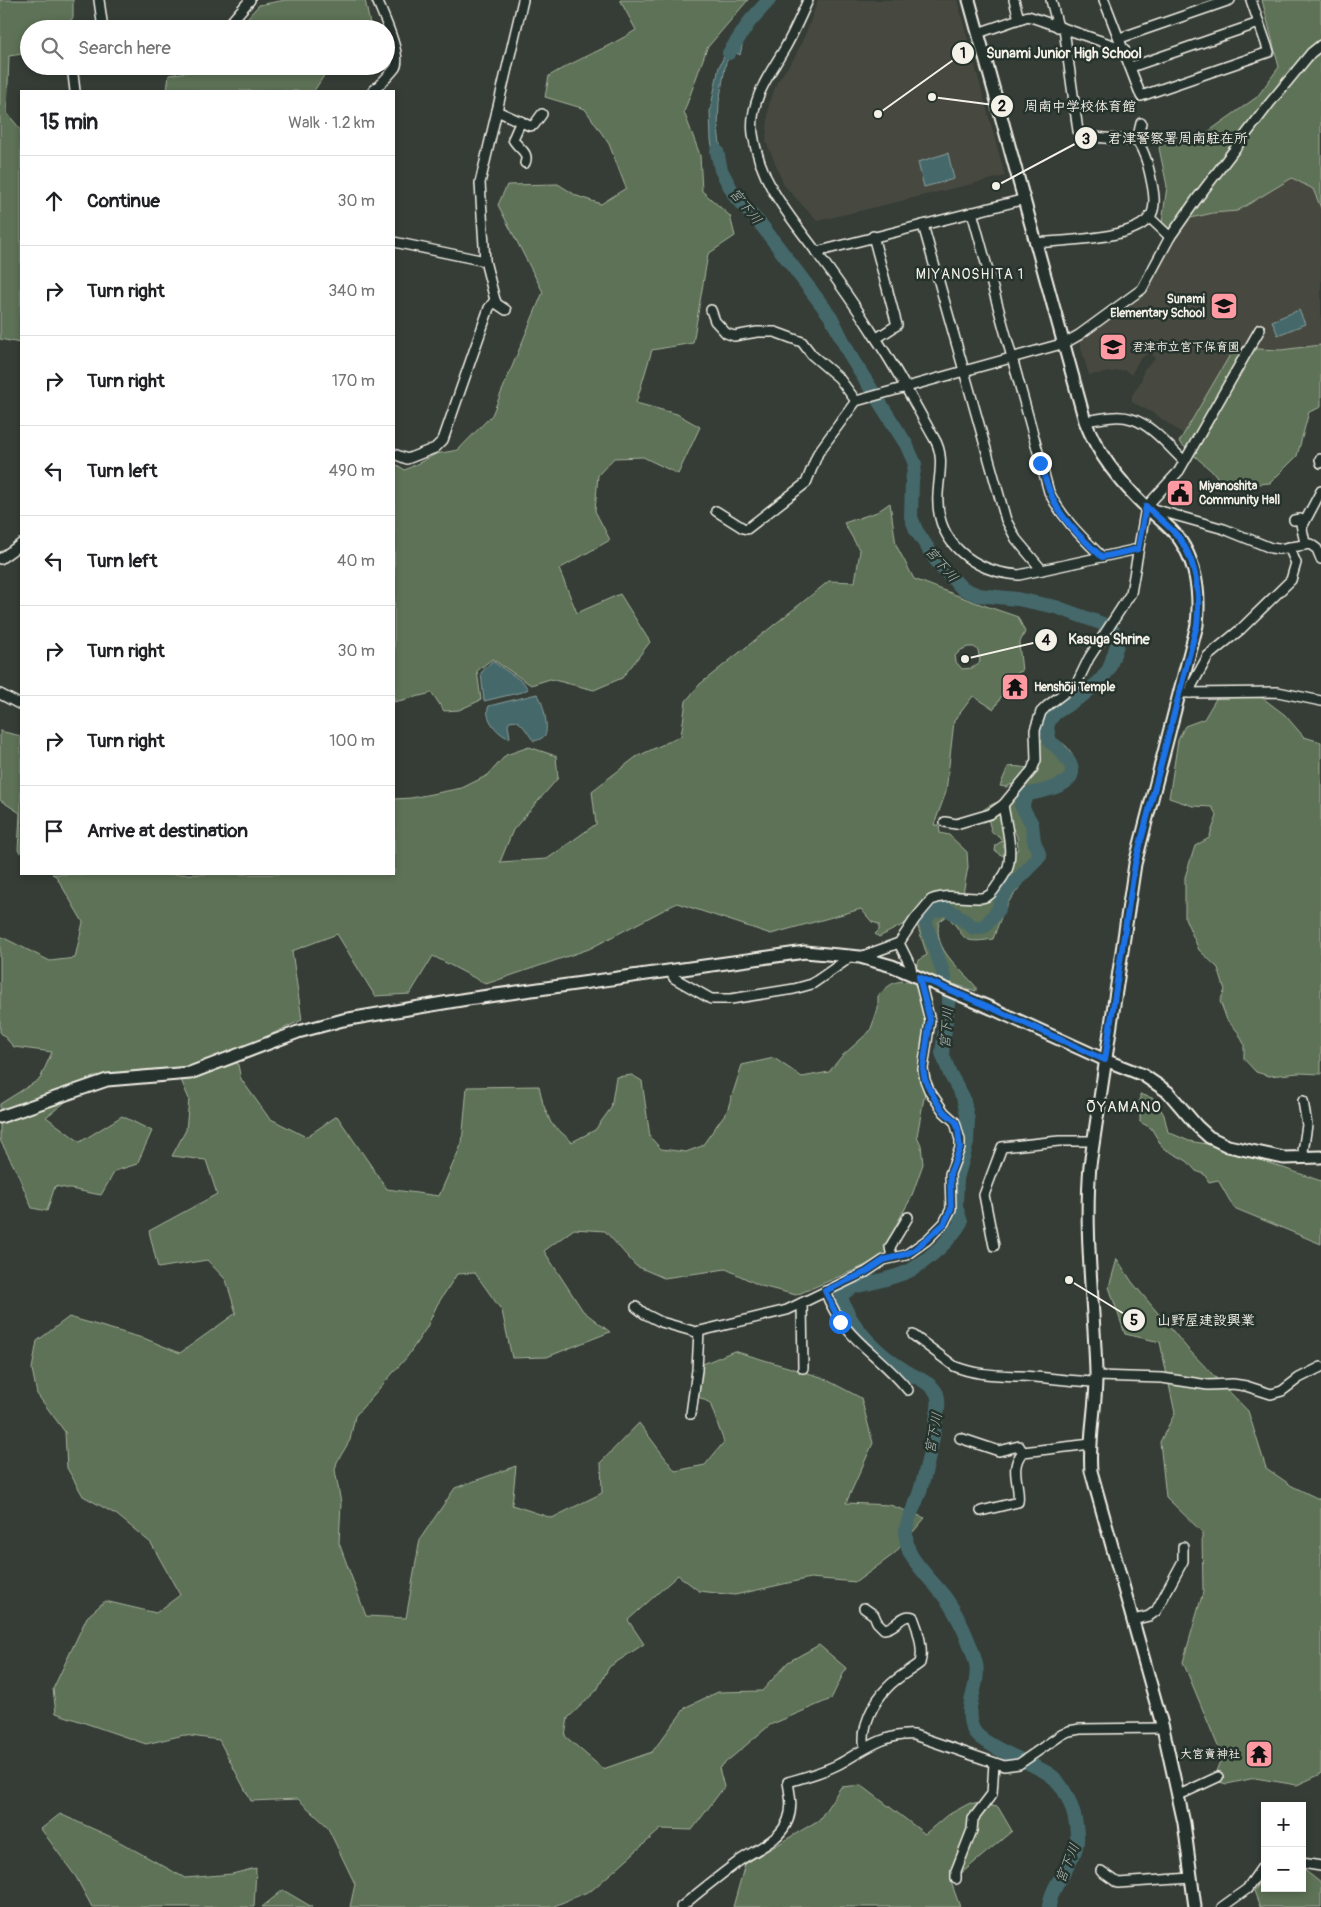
<!DOCTYPE html>
<meta charset="utf-8">
<style>
:root{--surface:#fff;--page:#f2f2f2;--text:#202124;--muted:#757577;--line:#e0e0e0}
body{margin:0;font-family:Pangolin,"Klee One",sans-serif;background:var(--page);color:var(--text)}
.controls{position:absolute;right:15px;bottom:15px;display:grid;overflow:hidden;border-radius:0px;box-shadow:0 2px 8px #0003}
.controls button{width:45px;height:45px;display:grid;place-items:center;padding:0;border:0;border-bottom:1px solid var(--line);background:var(--surface);color:var(--text);font:25px sans-serif}
.stop{position:absolute;width:15px;height:15px;margin:-11px;border:4px solid #1a73e8;border-radius:50%;background:#fff}
.stop.end{background:#1a73e8;border-color:#fff;box-shadow:0 1px 5px #0008}
.list{margin:0;padding:0;list-style:none}
h2{display:flex;justify-content:space-between;align-items:center;height:65px;margin:0;padding:0 20px;font-size:21px}
h2 small{font-size:16px;font-weight:400;color:var(--muted)}
.list li{display:grid;grid-template-columns:32px 1fr auto;gap:15px;align-items:center;box-sizing:border-box;height:90px;padding:0 20px;border-top:1px solid var(--line)}
.list b{display:block;font-size:19px;white-space:nowrap}
.list em{font-size:16px;font-style:normal;color:var(--muted)}
.icon{flex:none;width:28px;height:28px;fill:none;stroke:currentColor;stroke-width:2;stroke-linecap:round;stroke-linejoin:round}
.map{position:relative;flex:none;width:1321px;height:1907px;overflow:hidden}
.search{position:absolute;background:var(--surface);box-shadow:0 2px 8px #0003;left:20px;top:20px;width:375px;height:55px;display:flex;align-items:center;gap:12px;box-sizing:border-box;padding:0 18px;border-radius:28px;color:var(--muted);font-size:19px}
.panel{position:absolute;background:var(--surface);box-shadow:0 2px 8px #0003;left:20px;top:90px;width:375px;height:785px;border-radius:0px}
.map>svg:first-child{display:block}
.built{fill:#474940}
.green{fill:#5d7256;stroke:#a8b29f;fill-rule:evenodd}
.water{fill:#45686b;stroke:#8b9f9d}
.lines{fill:none;stroke-linecap:round;stroke-linejoin:round}
.river{stroke:#45686b;stroke-width:14}
.minor-casing{stroke:#f4f1e8;stroke-width:12}
.tertiary-casing{stroke:#f4f1e8;stroke-width:15}
.minor{stroke:#26332d;stroke-width:9}
.tertiary{stroke:#26332d;stroke-width:11}
.route{stroke:#1a73e8;stroke-width:6}
.labels{text-anchor:middle;stroke-width:5;stroke-linejoin:round;paint-order:stroke}
.poi-label{font-size:12px;font-weight:bold;fill:#f4f1e8;stroke:#26332d;text-anchor:start}
.water-label{font-size:14px;font-style:italic;fill:#aebab6;stroke:#26332d}
.neighbourhood-label{font-size:14px;letter-spacing:1px;fill:#f4f1e8;stroke:#26332d}
.quarter-label{font-size:15px;letter-spacing:1px;fill:#f4f1e8;stroke:#26332d}
.leader{fill:none;stroke:#f4f1e8;stroke-width:2}
.callout-dot{fill:#f4f1e8;stroke:#26332d;stroke-width:2}
.mark-label{font-size:15px;text-anchor:middle;font-weight:bold;fill:#111}
.callout-label{font-size:14px;text-anchor:middle;font-weight:bold;fill:#f4f1e8;stroke:#26332d;stroke-width:5;stroke-linejoin:round;paint-order:stroke}
</style>
<div class="map">
<svg width="1321" height="1907" viewBox="0 0 1321 1907">
<rect width="100%" height="100%" fill="#353d36"/>
<filter id="ink" filterUnits="userSpaceOnUse"><feTurbulence type="fractalNoise" baseFrequency=".02" numOctaves="2"/><feDisplacementMap in="SourceGraphic" scale="10" xChannelSelector="R" yChannelSelector="G"/><feConvolveMatrix kernelMatrix="1 2 1 2 8 2 1 2 1" color-interpolation-filters="sRGB"/></filter>
<g filter="url(#ink)">
<!-- built -->
<g class="built">
<path d="M818 0H957L1005 176 817 221 784 185 766 141 769 105 777 82 795 57 808 28Z"/>
<path d="M1292 177 1313 189 1321 208V345L1281 350 1234 348 1183 434 1155 414 1132 402V396L1141 381 1144 369 1155 359 1153 355 1148 353 1139 360 1131 375 1125 370 1089 375 1079 341 1140 297 1156 276 1172 242 1186 219 1213 213 1237 211Z"/>
</g>
<!-- green -->
<g class="green">
<path d="M0 0H73V18L61 29H29V53L9 56 7 113 21 130V343H20L0 339Z"/>
<path d="M285 0H365L371 29H237L259 5Z"/>
<path d="M620 0H748L707 48 684 112 700 155 702 191 730 216 735 236 708 254 693 343 652 350 636 403 677 414 700 427 678 474 643 457 614 458 598 475 595 511 610 540 559 569 577 613 620 594 650 642 622 678 594 690 550 679 531 685 492 659 477 671 481 700 459 710 444 711 432 693 394 702V463L405 470 436 454 458 450 492 415 543 292 498 205 507 185 558 184 577 196 601 204 626 188 609 144 585 109 545 97 549 76C577 59 608 48 636 30Z"/>
<path d="M1262 0H1321V208L1313 189 1292 178 1237 211 1213 213 1186 219 1168 230 1162 223 1167 186 1159 148 1167 136 1195 141 1257 97 1279 67Z"/>
<path d="M202 66H330L314 91H167L169 75 198 70Z"/>
<path d="M1321 345V407L1309 412 1297 456 1270 483 1223 487 1215 474 1179 442 1234 348 1281 350Z"/>
<path d="M890 503 896 545 914 579 977 603 1018 617 1025 632 1019 644 1022 671 1014 674 994 709 973 696 954 721 946 792 934 825H939L940 833 949 835 967 852 968 867 962 899 974 902 996 887 1007 857 999 854 995 851 996 845 1002 841 999 836 992 833 988 819 982 811C997 798 1020 799 1031 780L1024 778 1006 787 1000 786 1008 767C1018 765 1027 770 1037 766 1040 756 1038 747 1042 739L1049 736C1055 739 1062 742 1066 746 1079 759 1076 777 1062 787 1053 794 1039 794 1029 801V806C1034 820 1042 837 1040 851 1038 872 1018 886 1008 903 1001 915 998 926 993 939 957 945 968 936 947 916L939 922C933 951 960 967 976 987V991L923 975 916 967 920 959 927 955 917 924 910 921 879 937 875 934 879 930V924L872 922 861 909 771 934 677 903 589 949 486 984 433 956 410 994 375 996 337 934 292 951 302 1020 235 1051 241 1079 269 1118 306 1137 337 1116 387 1189 439 1196 462 1143 467 1087 539 1086 543 1104 551 1123 572 1142 595 1130 611 1108 616 1077 632 1075 642 1081 650 1137 661 1149 686 1152 702 1146 727 1111 742 1065 774 1058 802 1077 829 1072 841 1057 870 1031 878 1009V996C892 981 899 978 918 985L927 1011 919 1072 925 1092 917 1136 921 1145 923 1164 911 1198 896 1225 885 1257 796 1295 761 1286 726 1269 664 1278 636 1266 605 1231 574 1229 544 1251 583 1311 610 1332 547 1357 512 1358 502 1311 475 1273 457 1274 437 1305 427 1327 407 1357 355 1416 350 1440 337 1462 335 1470 341 1503 339 1543 366 1616 406 1618 420 1539 455 1488 516 1466 512 1505 552 1518 602 1493 601 1462 639 1423 675 1471 705 1465 724 1442 710 1403 697 1396 703 1364 734 1351 821 1377 861 1398 873 1443 846 1503 890 1505 925 1518 894 1554 856 1582 810 1578 735 1595 699 1591 678 1575 628 1620 644 1644 609 1667 597 1690 568 1718 565 1736 603 1769 652 1752 686 1707 718 1692 762 1691 788 1662 819 1645 846 1668 831 1699 770 1725 719 1768 724 1787 692 1830 661 1829 592 1890 552 1907H350L355 1884 327 1826 298 1799 251 1801 219 1740 184 1735 146 1744 56 1713 53 1689 87 1617 105 1601 156 1613 180 1595 151 1543 117 1515 83 1496 67 1468 65 1432 37 1394 32 1369 37 1341 69 1317 146 1339 180 1353 236 1313 226 1280 207 1260 158 1268 149 1231 217 1194 206 1160 172 1156 186 1130 189 1099 179 1075 83 1088 46 1117 80 1142 122 1116 152 1131 137 1164 115 1171 101 1195 55 1186 47 1211 32 1208 17 1172 0 1140V1104L40 1079 52 1052 14 1047 0 1032V936L50 961 75 958 83 922 56 876 52 874H394V799L411 798 462 788 488 775 506 755 529 747 556 756 558 778 513 830 500 862 547 859 596 824 592 791 636 757 681 736 686 701 700 684 829 581 855 582 860 551 844 523 877 512ZM968 647H974L978 650 980 662 972 668 962 669 956 662 955 656 961 650ZM1013 829 1017 836 1018 849 1011 856 1008 830Z"/>
<path d="M1260 696 1285 715 1304 737 1321 742V1074L1299 1073 1269 1076 1256 1072 1244 1059V1044L1238 1032 1227 1020 1220 1001 1225 990 1218 968 1199 950 1185 918V877L1195 846 1209 838 1217 816 1212 807 1193 806 1169 798 1178 740 1185 726 1204 719 1217 697Z"/>
<path d="M0 731 21 736V853L18 850 20 813 0 800Z"/>
<path d="M1140 1094 1155 1099 1164 1115 1168 1132 1189 1141 1218 1146 1246 1155 1321 1181V1244L1234 1208 1218 1180 1209 1182 1204 1174 1196 1171 1187 1161 1163 1148 1151 1128 1140 1122Z"/>
<path d="M1117 1259 1132 1282 1187 1348 1248 1411 1266 1468 1292 1486 1321 1500V1774L1297 1785 1255 1778 1227 1784 1219 1782 1215 1774 1222 1756 1183 1662 1203 1592 1202 1532 1166 1497 1160 1442 1175 1413 1160 1342 1125 1334 1109 1287Z"/>
<path d="M861 1785 925 1834 946 1816 970 1803 998 1807 1012 1831 951 1882 960 1907H733L745 1864 819 1820 841 1787Z"/>
<path d="M60 1814 109 1836 185 1878 232 1874 256 1868 254 1907H92L76 1877 41 1829Z"/>
<path d="M1302 1868 1321 1883V1907H1260L1254 1891 1265 1876V1888H1302Z"/>
<path d="M283 1890 312 1907H262Z"/>
</g>
<!-- water -->
<g class="water">
<path d="M736 36 743 41 740 55 735 52 726 62 719 102 718 128 723 169 717 171 711 140 710 111 719 67 728 48 727 46 731 39Z"/>
<path d="M948 153 954 179 924 187 918 162Z"/>
<path d="M1299 310 1305 324 1278 335 1272 321Z"/>
<path d="M492 661 523 682 528 689 522 692 484 701 481 673Z"/>
<path d="M537 694C543 699 549 729 545 735 542 739 538 740 534 741 527 734 521 717 510 721L508 725 510 737 509 738C498 735 483 717 489 706Z"/>
</g>
<g class="lines">
<!-- river -->
<g class="river">
<path d="M729 53 750 21 769 0"/>
<path d="M717 151 721 170 736 198 763 227 831 317 852 359 906 444 915 464 912 481 911 517 916 530 939 565 962 588 978 595 1017 599 1056 607 1103 624 1114 632 1117 645 1109 669 1100 681 1083 695 1055 713 1049 721 1047 728 1050 742C1058 747 1061 751 1067 759 1086 784 1047 790 1029 794L1021 805 1032 824 1034 841 1040 856 1006 892 1000 902 999 909 985 926 974 928 955 914 945 908 931 912 925 921 945 978"/>
<path d="M949 996 942 1053 950 1074 963 1097 968 1120 967 1143 957 1179 956 1206 961 1222C951 1240 930 1258 913 1269 901 1276 868 1284 853 1287L845 1292 841 1297C850 1327 878 1354 904 1370 914 1377 932 1382 937 1394 940 1403 938 1412 936 1420 932 1444 927 1468 920 1491 913 1514 900 1525 909 1551 914 1564 935 1584 944 1596 957 1613 971 1643 976 1664 981 1687 961 1708 974 1731 979 1739 987 1742 995 1747 1012 1757 1032 1763 1049 1774 1066 1785 1076 1814 1077 1834 1080 1861 1051 1881 1049 1907"/>
</g>
<!-- minor casing -->
<g class="minor-casing">
<g id="minor">
<path d="M99 0 103 29"/>
<path d="M808 0C801 16 794 32 785 48 769 75 749 101 753 134 760 183 789 215 817 253 837 280 857 308 875 337 897 369 915 405 934 438 945 456 939 474 938 494 935 543 974 572 1019 575L1138 549"/>
<path d="M1014 0 1019 19"/>
<path d="M1051 0 1058 27"/>
<path d="M1104 0 1141 96 1269 52 1251 0"/>
<path d="M225 29 250 0"/>
<path d="M978 33 1028 16 1124 49"/>
<path d="M1120 38 1230 0"/>
<path d="M72 66 75 91"/>
<path d="M1131 67 1259 23"/>
<path d="M373 91C380 84 389 76 395 68 403 56 382 13 377 0"/>
<path d="M497 111 530 126 534 125 542 114"/>
<path d="M521 121 513 139C517 148 530 152 525 163"/>
<path d="M1137 141 1141 123"/>
<path d="M972 212 1049 492C1062 518 1081 536 1102 557"/>
<path d="M1149 217 1170 237"/>
<path d="M923 225 1006 520 1016 539 1042 570"/>
<path d="M873 236 897 325 877 338"/>
<path d="M394 242 485 261"/>
<path d="M1036 243C1063 240 1137 240 1151 215 1156 206 1154 194 1152 184 1149 169 1146 154 1137 141L1084 136 1078 131 1064 29"/>
<path d="M816 252 1025 199"/>
<path d="M506 310 497 304 495 300 485 261 480 183 523 0"/>
<path d="M711 310 715 321 726 333 734 336 757 332H775L802 342 812 355 839 378 856 401"/>
<path d="M1085 421C1100 419 1118 414 1132 419 1152 425 1169 447 1184 461"/>
<path d="M394 454 407 459 435 448 443 440 489 308 495 300"/>
<path d="M1320 459 1321 463"/>
<path d="M1146 507 1224 529 1271 548 1279 549 1310 544 1317 549 1321 559"/>
<path d="M716 511 743 528 747 529 806 483 818 453 856 401 1065 343 1079 335 1142 289 1170 237 1196 200 1269 104 1311 53 1321 45"/>
<path d="M1294 520 1300 519 1305 543"/>
<path d="M1302 527 1321 491"/>
<path d="M0 559 21 544"/>
<path d="M1185 693 1278 692 1321 701"/>
<path d="M1190 693 1192 685 1208 656 1241 629 1291 580 1296 563 1289 547"/>
<path d="M0 694 21 705"/>
<path d="M945 822 956 824 990 814 1003 805 1032 770 1036 760 1035 730 1041 712 1047 706 1077 683 1089 658 1131 593 1146 507 1179 471 1260 329"/>
<path d="M899 943 911 967 912 974"/>
<path d="M860 957 899 943 915 919 931 900C948 893 964 899 981 898 989 897 992 893 996 887 1000 881 1006 874 1008 867 1013 848 1006 824 1003 805"/>
<path d="M670 970 674 978 711 999H731L794 989 812 984 845 961 849 955"/>
<path d="M1302 1158 1307 1125 1303 1101"/>
<path d="M994 1246 984 1195 1002 1147 1059 1141H1093"/>
<path d="M892 1257 890 1247 908 1217"/>
<path d="M825 1291C844 1341 878 1352 908 1390"/>
<path d="M802 1303 803 1368"/>
<path d="M636 1307 645 1314 661 1322 696 1332 787 1310 866 1272 884 1260 906 1255 927 1240 944 1223 951 1209 950 1174 960 1148V1140L955 1122 944 1112 929 1090 925 1080 923 1069 930 1021 919 977"/>
<path d="M913 1335 954 1366C974 1375 997 1375 1019 1376 1044 1377 1070 1381 1096 1382"/>
<path d="M1096 1376 1162 1378 1208 1385 1233 1384 1246 1386 1271 1394 1282 1391 1299 1378 1321 1367"/>
<path d="M691 1414 697 1370 699 1331"/>
<path d="M960 1438 999 1451 1019 1446 1023 1452"/>
<path d="M981 1511 1018 1502C1021 1485 1008 1468 1023 1452L1091 1444"/>
<path d="M864 1608 874 1615 877 1622 884 1629C897 1628 901 1613 913 1617 918 1629 924 1650 920 1663 910 1671 897 1677 888 1687 874 1701 860 1727 865 1748"/>
<path d="M1133 1620 1149 1616 1156 1611 1183 1561V1547"/>
<path d="M1179 1795 1218 1777"/>
<path d="M1302 1863 1321 1866"/>
<path d="M1101 1871 1118 1883 1191 1878"/>
<path d="M956 1879V1871L972 1830 973 1819 992 1794 994 1763"/>
<path d="M681 1907C700 1891 719 1876 739 1861 756 1849 780 1841 788 1820 793 1807 790 1795 788 1782 805 1777 824 1772 839 1764 864 1750 885 1733 914 1735L1004 1766 1019 1764 1061 1735 1069 1731 1080 1729 1163 1728"/>
<path d="M1222 1907 1247 1889 1265 1863"/>
</g>
</g>
<!-- tertiary casing -->
<g class="tertiary-casing">
<g id="tertiary">
<path d="M969 0 1085 421C1098 455 1120 482 1147 508 1158 518 1172 528 1180 540 1197 565 1200 596 1197 625L1135 864 1090 1165C1084 1234 1094 1303 1096 1372 1097 1405 1088 1438 1091 1471L1163 1728 1184 1823 1195 1907"/>
<path d="M0 1117 107 1080 190 1073 298 1032 343 1020 467 999 805 952 860 957 892 966 993 1009 1105 1060 1143 1075 1168 1092 1197 1126 1209 1137 1228 1146 1284 1158 1321 1157"/>
</g>
</g>
<!-- minor -->
<use href="#minor" class="minor"/>
<!-- tertiary -->
<use href="#tertiary" class="tertiary"/>
</g>
</g>
<g class="lines" filter="url(#ink)">
<!-- route -->
<path class="route" d="M840 1322 825 1291 866 1272 884 1260 906 1254 914 1250 944 1224 951 1209 950 1174 960 1148 958 1129 956 1122 944 1112 936 1101 925 1080 923 1069 930 1020 919 977 994 1009 1105 1060 1135 864 1197 625C1200 596 1197 564 1180 539 1171 527 1157 517 1146 506L1138 549 1102 557C1086 542 1068 526 1057 507 1049 493 1045 478 1040 463"/>
</g>
<!-- icons -->
<defs>
<g id="school-square" transform="scale(1.4375)"><rect x="-9" y="-9" width="18" height="18" rx="4" fill="#ff9aa2" stroke="#26332d"/><path d="M0-5L7-2L0 1L-7-2ZM-4 1L0 2.5L4 1V4Q0 6-4 4Z" fill="#111"/></g>
<g id="civic-square" transform="scale(1.4375)"><rect x="-9" y="-9" width="18" height="18" rx="4" fill="#ff9aa2" stroke="#26332d"/><path d="M-.6-6.5H3V-4.5H.6V-3L4-1V1h2V6H-6V1h2V-1L-.6-3ZM-1.2 2.5V6h2.4V2.5Z" fill="#111"/></g>
<g id="temple-square" transform="scale(1.4375)"><rect x="-9" y="-9" width="18" height="18" rx="4" fill="#ff9aa2" stroke="#26332d"/><path d="M0-6L5-2H3V0L6.5 2.5H4V6H1.5V3h-3V6H-4V2.5H-6.5L-3 0V-2H-5Z" fill="#111"/></g>
</defs>
<g fill-rule="evenodd">
<use href="#school-square" x="1224" y="306"/>
<use href="#school-square" x="1113" y="347"/>
<use href="#civic-square" x="1180" y="493"/>
<use href="#temple-square" x="1015" y="687"/>
<use href="#temple-square" x="1259" y="1754"/>
</g>
<g class="labels">
<!-- poi labels -->
<g class="poi-label">
<text x="1205" y="303" text-anchor="end">Sunami<tspan x="1205" dy="14">Elementary School</tspan></text>
<text x="1132" y="351">君津市立宮下保育園</text>
<text x="1199" y="490">Miyanoshita<tspan x="1199" dy="14">Community Hall</tspan></text>
<text x="1034" y="691">Henshōji Temple</text>
<text x="1240" y="1758" text-anchor="end">大宮賣神社</text>
</g>
<!-- water labels -->
<g class="water-label">
<text transform="translate(746 206) rotate(51)" y="5">宮下川</text>
<text transform="translate(942 564) rotate(50)" y="5">宮下川</text>
<text transform="translate(946 1028) rotate(-85)" y="5">宮下川</text>
<text transform="translate(933 1433) rotate(-79)" y="5">宮下川</text>
<text transform="translate(1067 1863) rotate(-68)" y="5">宮下川</text>
</g>
<!-- neighbourhood labels -->
<g class="neighbourhood-label">
<text x="970" y="279">MIYANOSHITA 1</text>
</g>
<!-- quarter labels -->
<g class="quarter-label">
<text x="1124" y="1112">ŌYAMANO</text>
</g>
</g>
<!-- callouts -->
<path class="leader" d="M878 114L963 53M932 97L1002 106M996 186L1086 138M965 659L1046 640M1069 1280L1134 1320"/>
<g class="callout-dot">
<circle cx="878" cy="114" r="5"/>
<circle cx="932" cy="97" r="5"/>
<circle cx="996" cy="186" r="5"/>
<circle cx="965" cy="659" r="5"/>
<circle cx="1069" cy="1280" r="5"/>
<circle cx="963" cy="53" r="12"/>
<circle cx="1002" cy="106" r="12"/>
<circle cx="1086" cy="138" r="12"/>
<circle cx="1046" cy="640" r="12"/>
<circle cx="1134" cy="1320" r="12"/>
</g>
<g class="mark-label">
<text x="963" y="58">1</text>
<text x="1002" y="111">2</text>
<text x="1086" y="144">3</text>
<text x="1046" y="645">4</text>
<text x="1134" y="1325">5</text>
</g>
<g class="callout-label">
<text x="1064" y="58">Sunami Junior High School</text>
<text x="1080" y="111">周南中学校体育館</text>
<text x="1178" y="143">君津警察署周南駐在所</text>
<text x="1109" y="644">Kasuga Shrine</text>
<text x="1206" y="1325">山野屋建設興業</text>
</g>
</svg>
<div class="controls">
<button>+</button>
<button>−</button>
</div>
<div class="stop" style="left:840px;top:1322px"></div>
<div class="stop end" style="left:1040px;top:463px"></div>
<div class="search"><svg class="icon" aria-label="search" viewBox="0 0 24 24"><circle cx="10" cy="10" r="6"/><path d="M15 15l6 6"/></svg>Search here</div>
<section class="panel">
<h2>15 min<small>Walk · 1.2 km</small></h2>
<ul class="list">
<li><svg class="icon" aria-label="ahead" viewBox="0 0 24 24"><path d="M12 20V5M6 11l6-6 6 6"/></svg><div><b>Continue</b></div><em>30 m</em></li>
<li><svg class="icon" aria-label="right" viewBox="0 0 24 24"><path d="M7 20v-9h11M14 6l5 5-5 5"/></svg><div><b>Turn right</b></div><em>340 m</em></li>
<li><svg class="icon" aria-label="right" viewBox="0 0 24 24"><path d="M7 20v-9h11M14 6l5 5-5 5"/></svg><div><b>Turn right</b></div><em>170 m</em></li>
<li><svg class="icon" aria-label="left" viewBox="0 0 24 24"><path d="M17 20v-9H6M10 6l-5 5 5 5"/></svg><div><b>Turn left</b></div><em>490 m</em></li>
<li><svg class="icon" aria-label="left" viewBox="0 0 24 24"><path d="M17 20v-9H6M10 6l-5 5 5 5"/></svg><div><b>Turn left</b></div><em>40 m</em></li>
<li><svg class="icon" aria-label="right" viewBox="0 0 24 24"><path d="M7 20v-9h11M14 6l5 5-5 5"/></svg><div><b>Turn right</b></div><em>30 m</em></li>
<li><svg class="icon" aria-label="right" viewBox="0 0 24 24"><path d="M7 20v-9h11M14 6l5 5-5 5"/></svg><div><b>Turn right</b></div><em>100 m</em></li>
<li><svg class="icon" aria-label="arrive" viewBox="0 0 24 24"><path d="M6 21V4h12l-3 4 3 4H6"/></svg><div><b>Arrive at destination</b></div></li>
</ul>
</section>
</div>
